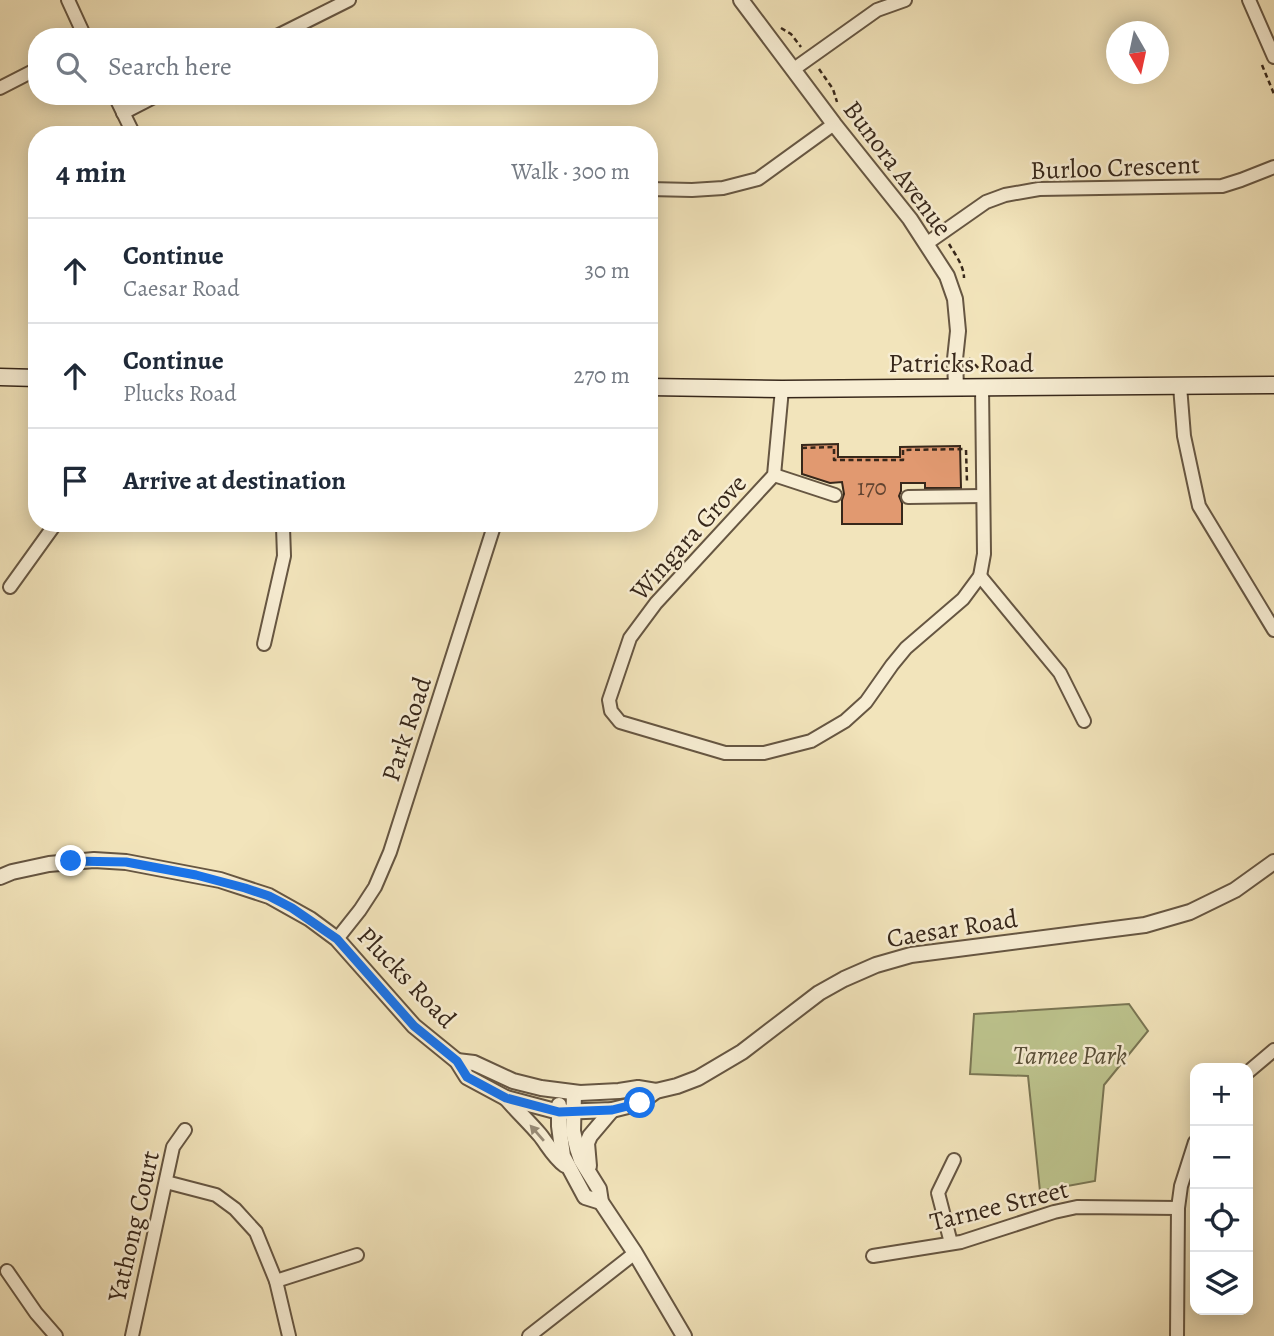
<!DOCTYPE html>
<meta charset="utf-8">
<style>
:root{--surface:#fff;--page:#f6f6f7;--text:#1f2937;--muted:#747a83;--line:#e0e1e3}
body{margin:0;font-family:Alegreya,serif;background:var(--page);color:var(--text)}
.controls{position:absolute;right:21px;bottom:21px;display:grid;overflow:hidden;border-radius:14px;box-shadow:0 4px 18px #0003}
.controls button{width:63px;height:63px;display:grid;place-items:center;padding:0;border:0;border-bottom:2px solid var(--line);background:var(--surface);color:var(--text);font:35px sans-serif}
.compass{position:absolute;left:1106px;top:21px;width:63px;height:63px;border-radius:50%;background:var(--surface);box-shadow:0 4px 18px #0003;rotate:171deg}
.stop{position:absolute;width:21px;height:21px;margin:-16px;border:5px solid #1a73e8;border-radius:50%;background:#fff}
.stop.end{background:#1a73e8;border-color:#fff;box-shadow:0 2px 7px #0008}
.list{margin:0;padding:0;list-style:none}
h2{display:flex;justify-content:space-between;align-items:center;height:91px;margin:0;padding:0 28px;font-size:30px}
h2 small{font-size:23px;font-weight:400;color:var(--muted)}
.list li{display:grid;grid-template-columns:46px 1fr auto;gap:21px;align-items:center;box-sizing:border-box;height:105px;padding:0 28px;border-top:2px solid var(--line)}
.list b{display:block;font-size:26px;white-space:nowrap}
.list p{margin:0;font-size:23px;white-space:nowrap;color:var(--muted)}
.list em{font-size:23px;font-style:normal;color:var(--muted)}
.icon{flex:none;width:38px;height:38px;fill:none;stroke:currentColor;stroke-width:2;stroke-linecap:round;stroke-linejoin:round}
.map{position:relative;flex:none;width:1274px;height:1336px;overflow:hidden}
.search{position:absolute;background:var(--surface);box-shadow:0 4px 18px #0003;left:28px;top:28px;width:630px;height:77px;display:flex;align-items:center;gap:18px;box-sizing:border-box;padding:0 24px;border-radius:28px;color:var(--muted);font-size:26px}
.panel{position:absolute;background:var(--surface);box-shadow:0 4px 18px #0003;left:28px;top:126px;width:630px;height:406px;border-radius:28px}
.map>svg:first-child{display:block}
.green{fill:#bdc48e;stroke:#7a7654;stroke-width:2}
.building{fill:#e19970;stroke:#37271a;stroke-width:2}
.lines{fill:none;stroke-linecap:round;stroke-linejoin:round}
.minor-casing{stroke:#665642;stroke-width:16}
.tertiary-casing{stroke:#665642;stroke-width:18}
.secondary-casing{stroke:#37271a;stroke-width:19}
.path{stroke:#37271a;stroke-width:2.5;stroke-dasharray:5 3.5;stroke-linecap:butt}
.minor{stroke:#f7edd3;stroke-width:12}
.tertiary{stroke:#f7edd3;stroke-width:14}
.secondary{stroke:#f7edd3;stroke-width:16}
.oneway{fill:#978a76}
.route{stroke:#1a73e8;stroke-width:9}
.labels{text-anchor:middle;stroke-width:5;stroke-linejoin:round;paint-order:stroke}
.number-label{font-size:23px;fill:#624430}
.street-label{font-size:26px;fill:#37271a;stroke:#f7edd3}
.park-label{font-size:26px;font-style:italic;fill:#584e37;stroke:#f7edd3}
</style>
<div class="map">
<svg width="1274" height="1336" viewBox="0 0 1274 1336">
<rect width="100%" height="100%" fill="#f2e4bb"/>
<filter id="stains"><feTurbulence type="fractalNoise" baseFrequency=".00286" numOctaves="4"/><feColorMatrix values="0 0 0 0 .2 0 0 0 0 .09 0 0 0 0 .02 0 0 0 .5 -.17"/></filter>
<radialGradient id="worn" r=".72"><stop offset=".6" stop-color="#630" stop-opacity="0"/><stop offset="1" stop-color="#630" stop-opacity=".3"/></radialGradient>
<!-- green -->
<path class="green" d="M1129 1004 1148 1031 1104 1085 1095 1181 1040 1191 1028 1076 970 1074 974 1014Z"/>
<!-- building -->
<path class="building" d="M838 444V457H900V447L960 446 961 488H925V483H901V491L899 496 902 503V524H842V500L844 494 842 482 830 483 802 474V445Z"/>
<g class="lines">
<!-- minor casing -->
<g class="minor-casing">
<g id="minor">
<path d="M68 0 85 37"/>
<path d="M1249 0 1274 57"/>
<path d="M275 37 349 0"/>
<path d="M794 69 877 10 905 0"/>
<path d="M0 88 37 69"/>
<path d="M115 96 134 135"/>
<path d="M123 113 156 96"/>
<path d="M649 189 692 190 723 188 758 179 834 124"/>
<path d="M926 244 986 202 1005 195 1039 189 1222 186 1241 180 1274 167"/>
<path d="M1180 386 1184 436 1199 506 1274 630"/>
<path d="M782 389 774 475 656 603 630 638 609 700 611 711 620 722 725 753H764L811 741 845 721 866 702 892 665 906 648 963 599 980 576 984 554 982 387"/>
<path d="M774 475 835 495"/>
<path d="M908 497 983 496"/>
<path d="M980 576 1060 673 1084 721"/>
<path d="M10 587 56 523"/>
<path d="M264 644 284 556 283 527 281 523"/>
<path d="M337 939 360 910 375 887 390 852 495 523"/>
<path d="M1248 1072 1274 1050"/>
<path d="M166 1182 216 1195 235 1209 256 1232 276 1281 289 1336"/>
<path d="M951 1243 938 1193 954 1160"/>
<path d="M873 1256 961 1242 1054 1212 1077 1207 1178 1208"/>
<path d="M7 1271 36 1313 56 1336"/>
<path d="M276 1281 357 1255"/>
<path d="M132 1336 173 1147 185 1130"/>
<path d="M529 1336 635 1253"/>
<path d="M1177 1336 1178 1208 1181 1186 1195 1142"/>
</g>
</g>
<!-- tertiary casing -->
<g class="tertiary-casing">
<g id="tertiary">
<path d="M741 0 834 124 910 219 947 276 955 299 958 331 955 359 956 388"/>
<path d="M0 877 12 872 49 864 94 860 126 862 220 880 269 896 310 919 337 939 414 1026 457 1061 467 1077 506 1098 559 1112 612 1110 640 1103 656 1091 677 1086 698 1078 742 1052 819 993 844 979 876 965 911 955 1145 925 1190 912 1235 890 1274 862"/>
<path d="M457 1061 474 1063 513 1081 541 1088 580 1093 619 1091 638 1088 656 1091"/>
<path d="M574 1093 573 1131 577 1148 581 1160 599 1189 601 1202 635 1253 684 1336"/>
<path d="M506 1098C517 1111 529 1122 540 1135 548 1145 554 1157 565 1165"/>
<path d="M559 1105V1126L563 1156 585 1197 601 1202"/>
<path d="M589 1166 587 1143 590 1136 612 1110"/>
</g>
</g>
<!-- secondary casing -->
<g class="secondary-casing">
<g id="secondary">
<path d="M0 377 37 378"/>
<path d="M649 387 782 389 1274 385"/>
</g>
</g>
<!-- path -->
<g class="path">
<path d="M781 28 791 34 801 47"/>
<path d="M1262 65 1274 94"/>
<path d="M819 69 833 89 837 102"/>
<path d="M919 205 933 221"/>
<path d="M949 244C955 254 964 266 964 278"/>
<path d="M969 358 981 371"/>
<path d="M802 448 834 447V460H903V450L966 449"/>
<path d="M966 450 967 482"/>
</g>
<!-- minor -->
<use href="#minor" class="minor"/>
<!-- tertiary -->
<use href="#tertiary" class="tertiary"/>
<!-- secondary -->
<use href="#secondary" class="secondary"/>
</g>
<!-- one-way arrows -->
<defs><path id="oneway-solid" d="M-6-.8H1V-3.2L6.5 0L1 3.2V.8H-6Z" transform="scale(1.75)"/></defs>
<use class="oneway" href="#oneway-solid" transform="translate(537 1133) rotate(-131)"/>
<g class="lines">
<!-- route -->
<path class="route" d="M71 861 126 862 196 875 245 888 269 896 292 908 337 939 414 1026 457 1061 467 1077 506 1098 559 1112 612 1110 640 1103"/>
</g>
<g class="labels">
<!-- number labels -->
<g class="number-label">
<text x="872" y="495">170</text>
</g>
<!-- street labels -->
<g class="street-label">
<text transform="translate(1115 167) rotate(-2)" y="9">Burloo Crescent</text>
<text transform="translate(898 168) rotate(53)" y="9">Bunora Avenue</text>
<text x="961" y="372">Patricks Road</text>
<text transform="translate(688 537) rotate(-48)" y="9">Wingara Grove</text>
<text transform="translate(406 729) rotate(-72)" y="9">Park Road</text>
<text transform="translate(952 928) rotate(-9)" y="9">Caesar Road</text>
<text transform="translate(407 977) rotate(46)" y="9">Plucks Road</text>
<text transform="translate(999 1205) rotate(-14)" y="9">Tarnee Street</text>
<text transform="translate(133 1226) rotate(-77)" y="9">Yathong Court</text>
</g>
<!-- park labels -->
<g class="park-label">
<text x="1070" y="1064">Tarnee Park</text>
</g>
</g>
<rect width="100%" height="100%" filter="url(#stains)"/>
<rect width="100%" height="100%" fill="url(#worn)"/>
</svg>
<div class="controls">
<button>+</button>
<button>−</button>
<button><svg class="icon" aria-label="locate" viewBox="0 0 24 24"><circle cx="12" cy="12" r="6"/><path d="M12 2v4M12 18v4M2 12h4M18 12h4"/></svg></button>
<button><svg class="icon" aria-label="layers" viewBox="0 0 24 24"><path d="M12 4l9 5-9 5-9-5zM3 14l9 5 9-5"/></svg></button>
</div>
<svg class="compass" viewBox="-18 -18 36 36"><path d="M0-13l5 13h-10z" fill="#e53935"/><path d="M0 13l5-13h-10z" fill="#747a83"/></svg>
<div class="stop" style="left:640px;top:1103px"></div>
<div class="stop end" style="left:71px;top:861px"></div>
<div class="search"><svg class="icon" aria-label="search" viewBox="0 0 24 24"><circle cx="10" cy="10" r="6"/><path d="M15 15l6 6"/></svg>Search here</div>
<section class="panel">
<h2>4 min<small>Walk · 300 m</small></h2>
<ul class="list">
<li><svg class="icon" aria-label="ahead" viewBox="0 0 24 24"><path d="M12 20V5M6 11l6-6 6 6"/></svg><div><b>Continue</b><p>Caesar Road</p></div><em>30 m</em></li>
<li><svg class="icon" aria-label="ahead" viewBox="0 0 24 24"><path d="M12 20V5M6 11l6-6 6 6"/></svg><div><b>Continue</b><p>Plucks Road</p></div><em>270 m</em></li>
<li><svg class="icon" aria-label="arrive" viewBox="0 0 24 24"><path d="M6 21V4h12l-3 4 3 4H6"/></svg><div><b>Arrive at destination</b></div></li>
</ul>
</section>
</div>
